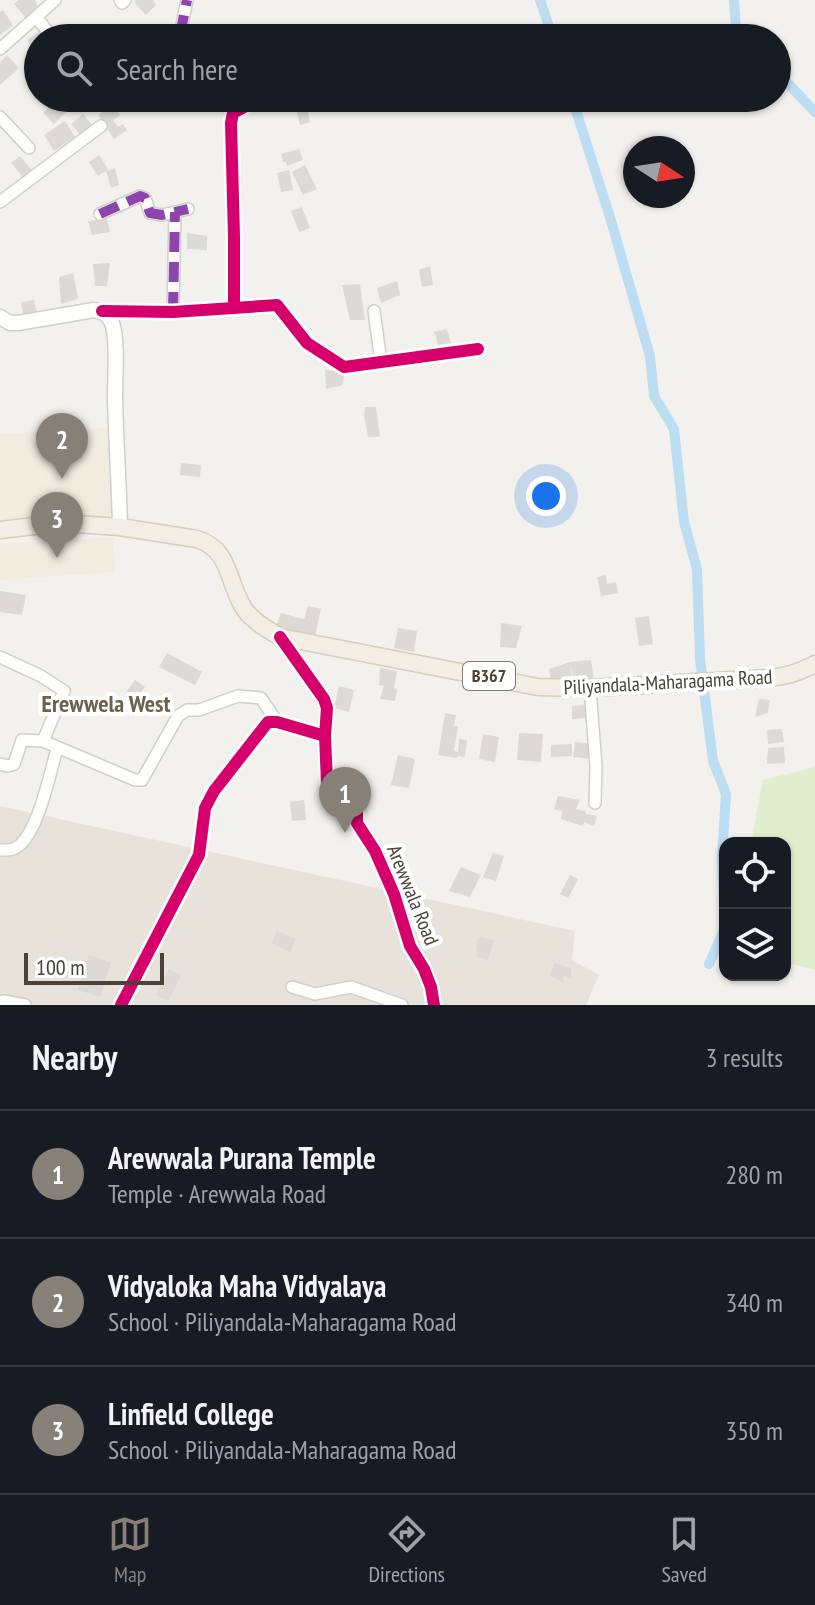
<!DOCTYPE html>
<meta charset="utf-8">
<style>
:root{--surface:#171b24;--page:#20242c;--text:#f1f3f6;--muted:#9ea1a6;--line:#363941;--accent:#868077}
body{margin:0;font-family:"PT Sans Narrow",sans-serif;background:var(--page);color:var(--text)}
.controls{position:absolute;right:24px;bottom:24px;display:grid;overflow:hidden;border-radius:16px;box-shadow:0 2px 6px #0004}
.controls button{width:72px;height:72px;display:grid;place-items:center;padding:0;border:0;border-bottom:2px solid var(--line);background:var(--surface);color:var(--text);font:40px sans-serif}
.compass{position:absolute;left:623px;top:136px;width:72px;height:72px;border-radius:50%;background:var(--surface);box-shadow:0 2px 6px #0004;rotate:102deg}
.scale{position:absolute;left:24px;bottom:20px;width:140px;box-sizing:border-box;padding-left:8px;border:4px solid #4b4338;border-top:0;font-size:22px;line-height:28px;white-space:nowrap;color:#4b4338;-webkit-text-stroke:6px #fff;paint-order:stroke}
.you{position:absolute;left:546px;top:496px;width:28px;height:28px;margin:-20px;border:6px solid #fff;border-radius:50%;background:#1a73e8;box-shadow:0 0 0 12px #1a73e833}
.badge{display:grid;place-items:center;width:52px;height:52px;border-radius:50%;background:var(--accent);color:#fff;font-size:26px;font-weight:700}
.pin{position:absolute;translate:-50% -66px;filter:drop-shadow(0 2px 4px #0008)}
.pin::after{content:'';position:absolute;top:42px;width:28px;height:24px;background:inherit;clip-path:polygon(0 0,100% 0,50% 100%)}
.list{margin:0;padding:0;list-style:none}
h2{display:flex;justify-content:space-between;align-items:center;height:104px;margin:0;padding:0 32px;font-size:34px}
h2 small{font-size:26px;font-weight:400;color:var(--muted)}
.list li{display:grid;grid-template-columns:52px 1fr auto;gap:24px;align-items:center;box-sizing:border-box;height:128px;padding:0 32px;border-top:2px solid var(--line)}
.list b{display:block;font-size:30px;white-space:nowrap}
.list p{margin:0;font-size:26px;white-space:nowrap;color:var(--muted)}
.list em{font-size:26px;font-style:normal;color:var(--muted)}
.icon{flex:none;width:44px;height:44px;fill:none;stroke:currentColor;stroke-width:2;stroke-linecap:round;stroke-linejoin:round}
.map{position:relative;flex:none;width:815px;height:1005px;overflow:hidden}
.search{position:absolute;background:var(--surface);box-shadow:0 2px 6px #0004;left:24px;right:24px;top:24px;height:88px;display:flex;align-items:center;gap:20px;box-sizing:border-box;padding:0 28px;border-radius:44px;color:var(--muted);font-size:30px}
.sheet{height:488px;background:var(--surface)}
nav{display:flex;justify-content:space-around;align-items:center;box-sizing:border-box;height:112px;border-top:2px solid var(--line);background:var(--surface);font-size:22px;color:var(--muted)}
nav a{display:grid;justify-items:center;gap:4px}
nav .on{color:var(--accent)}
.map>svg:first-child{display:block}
.residential{fill:#e7e3da}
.education{fill:#f1ecdf}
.green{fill:#e1eecd}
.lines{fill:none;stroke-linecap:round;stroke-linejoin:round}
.canal{stroke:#bcddf2;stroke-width:10}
.building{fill:#dddad5}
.minor-casing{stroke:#d1cfca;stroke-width:14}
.tertiary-casing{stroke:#d1cfca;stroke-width:17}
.primary-casing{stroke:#d6cdba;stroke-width:19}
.minor{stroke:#fdfdfc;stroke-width:11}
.tertiary{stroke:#fdfdfc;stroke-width:14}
.primary{stroke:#f2eee5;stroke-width:16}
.quiet{stroke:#8e44ad;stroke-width:10;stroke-dasharray:20 10;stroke-linecap:butt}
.cycleway-casing{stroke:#fff;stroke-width:17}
.cycleway{stroke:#d6006c;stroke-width:12}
.labels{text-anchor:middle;stroke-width:8;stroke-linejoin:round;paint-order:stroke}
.shield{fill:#fff;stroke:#817b74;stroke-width:2}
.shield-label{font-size:18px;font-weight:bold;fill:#4b4338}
.street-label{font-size:20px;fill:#4b4338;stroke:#fff}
.quarter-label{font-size:24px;font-weight:bold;fill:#6e614e;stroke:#fff}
</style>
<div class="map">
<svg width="815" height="1005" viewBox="0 0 815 1005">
<rect width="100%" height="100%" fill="#f3f1ed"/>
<!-- residential -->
<path class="residential" d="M0 806 575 931 572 960 599 975 586 1005H0Z"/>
<!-- education -->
<g class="education">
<path d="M120 427 126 523 0 526V434Z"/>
<path d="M113 537 115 572 0 580V544Z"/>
</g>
<!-- green -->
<path class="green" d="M815 767V970L785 962V843H751L763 780Z"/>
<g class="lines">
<!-- canal -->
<g class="canal">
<path d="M540 0 553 38"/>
<path d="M734 0 736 30 744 38"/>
<path d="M777 72 815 112"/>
<path d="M572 98 609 214 650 356 654 396 674 429 684 522 697 569 700 659 713 761 726 794 722 857 725 927"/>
<path d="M709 964 725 928"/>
</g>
</g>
<!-- building -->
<g class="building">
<path d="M19 0H35L38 6 26 18 14 4Z"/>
<path d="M136 0H153L156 5 146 15 134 2Z"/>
<path d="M3 10 13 25 0 35V12Z"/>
<path d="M42 29 49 38H38V56L27 40Z"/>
<path d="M7 55 19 68 0 85V62Z"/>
<path d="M58 98H64L72 106 54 124 43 113Z"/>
<path d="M305 99 310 122 300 125 294 101Z"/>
<path d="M113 105 120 115 113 120 118 127 123 124 127 130 114 139 98 115Z"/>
<path d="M83 114 95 128 83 138 71 124Z"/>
<path d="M65 121 75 137 54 151 44 135Z"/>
<path d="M299 149 303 160 287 166 286 162H283L281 154Z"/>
<path d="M99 155 108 169 106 171 115 168 119 185 111 188 106 171 98 176 89 162Z"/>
<path d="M20 156 34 173 25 180 11 163Z"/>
<path d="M305 165 317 189 303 195 292 172Z"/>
<path d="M289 170 293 190 281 192 277 173Z"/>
<path d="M302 207 310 228 299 232 291 211Z"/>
<path d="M106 214 110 232 92 235 88 221 98 220 97 215Z"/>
<path d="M187 233 207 236V250L187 249Z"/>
<path d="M110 263 107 286H95L93 264Z"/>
<path d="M430 266 433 285 422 287 419 270Z"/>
<path d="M73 273 78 299 61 304 59 277Z"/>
<path d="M397 281 400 295 381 303 377 288Z"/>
<path d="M360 284 365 320H350L342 285Z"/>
<path d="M34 300 37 313 23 315 21 302Z"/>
<path d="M447 329 451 343 438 345 436 336 433 332Z"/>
<path d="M325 370 344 372 343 385 326 389Z"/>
<path d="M365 407H376L380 437H368L364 415Z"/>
<path d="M181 463 201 465 200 477 180 475Z"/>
<path d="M606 575 607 584 616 582 618 593 601 596 597 577Z"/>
<path d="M0 591 26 595 22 615 0 612Z"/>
<path d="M308 606 321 609 315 635 276 627 281 613 304 619Z"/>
<path d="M649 616 653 644 639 646 635 618Z"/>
<path d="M501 623 522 626 516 648 500 647Z"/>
<path d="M398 628 417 631 414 652 394 648Z"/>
<path d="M167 653 202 672 195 685 159 667Z"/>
<path d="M591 660 594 680 573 683 571 666V683L552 686 549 669 570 662Z"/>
<path d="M380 668 397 671 394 688 397 689 395 701 380 699 384 686 379 685Z"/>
<path d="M135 680 145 687 133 702 124 695Z"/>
<path d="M339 686 354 690 349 712 334 708Z"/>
<path d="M759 699 770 700 768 713 755 717Z"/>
<path d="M586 705 587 718 572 719V706Z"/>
<path d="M445 713 456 715 454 726H458L454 751 458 752 459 739 467 740 465 757 457 756V758L438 755Z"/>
<path d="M782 729 784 742 768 744 767 730Z"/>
<path d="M519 733 543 734 541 762 517 760Z"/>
<path d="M483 734 499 737 495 762 479 759Z"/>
<path d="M575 742 592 744 591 759 573 757Z"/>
<path d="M572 744V756L551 757V745Z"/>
<path d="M784 747 785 763 767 764 768 748Z"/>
<path d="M398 755 415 759 409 788 391 785Z"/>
<path d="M558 796 580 800 576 809 586 811V814L597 816 594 826 584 822 583 826 561 819 562 811 554 809Z"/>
<path d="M304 800 306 820 292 821 290 802Z"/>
<path d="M493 853 504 856 496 881 483 877Z"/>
<path d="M461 867 481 875 470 897 449 891Z"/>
<path d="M570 875 578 879 568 898 560 894Z"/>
<path d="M277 931 296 939 290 952 271 943Z"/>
<path d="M478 937 494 940 488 960 476 956Z"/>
<path d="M89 955 111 962 100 997 78 990Z"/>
<path d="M554 963 571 968V978L563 976 564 983 550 976Z"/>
<path d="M169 969 181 976 168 1001 156 995Z"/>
</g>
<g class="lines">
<!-- minor casing -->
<g class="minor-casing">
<g id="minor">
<path d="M120 0 122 3 125 0"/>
<path d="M36 17 53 38"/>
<path d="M180 35 187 0"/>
<path d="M176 38 180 35 239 33 246 38"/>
<path d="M0 49 55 0"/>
<path d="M0 117 29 148"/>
<path d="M0 202 101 126"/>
<path d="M100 214 140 196 145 198 150 213 162 215 188 209"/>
<path d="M234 308V237L231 123 233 113 248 105 252 98"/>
<path d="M102 311 173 312 277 305 307 343 344 367 478 349"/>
<path d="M374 311 381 362"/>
<path d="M173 312 175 212"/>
<path d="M0 657 41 676 64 691 43 741"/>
<path d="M590 688 596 766 595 803"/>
<path d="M0 764 8 766 14 764 22 740 43 741 135 780H142L178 716 187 710H199L238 696 261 698 277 722"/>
<path d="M0 850C1 850 12 850 13 849 37 841 50 772 57 749"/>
<path d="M292 987 315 994 351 987 402 1005"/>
<path d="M0 1002 4 1001 25 1005"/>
<path d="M121 1005 199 855 205 808 214 791 268 722H277L325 736"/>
</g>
</g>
<!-- tertiary casing -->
<g class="tertiary-casing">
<g id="tertiary">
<path d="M0 317 10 323H18L94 310C103 311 109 315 112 323 118 339 115 379 115 397 116 441 119 484 120 527"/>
<path d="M280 637 324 699 327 708 325 736 327 783 357 812V823L375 851 394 894 410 946 424 969 431 987 434 1005"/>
</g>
</g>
<!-- primary casing -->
<g class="primary-casing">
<path id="primary" d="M0 530 34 526 75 524 120 527 197 539C232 550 227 584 245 610 254 622 267 629 280 637L538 687 590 688 767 678C785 677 799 673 815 664"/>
</g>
<!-- minor -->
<use href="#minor" class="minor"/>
<!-- tertiary -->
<use href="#tertiary" class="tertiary"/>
<!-- primary -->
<use href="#primary" class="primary"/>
<!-- quiet -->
<g class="quiet">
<path d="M180 35 187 0"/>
<path d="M100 214 140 196 145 198 150 213 162 215 188 209"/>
<path d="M173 312 175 212"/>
</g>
<!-- cycleway casing -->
<g class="cycleway-casing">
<g id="cycleway">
<path d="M234 308V237L231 123 233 113 248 105 252 98"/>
<path d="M102 311 173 312 277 305 307 343 344 367 478 349"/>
<path d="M280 637 324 699 327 708 325 736 327 783 357 812V823L375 851 394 894 410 946 424 969 431 987 434 1005"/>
<path d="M121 1005 199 855 205 808 214 791 268 722H277L325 736"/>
</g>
</g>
<!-- cycleway -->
<use href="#cycleway" class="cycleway"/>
</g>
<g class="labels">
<!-- shield labels -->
<rect class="shield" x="463" y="662" width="52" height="28" rx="6"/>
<g class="shield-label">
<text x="489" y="682">B367</text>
</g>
<!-- street labels -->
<g class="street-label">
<text transform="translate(668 682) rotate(-3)" y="7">Piliyandala-Maharagama Road</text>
<text transform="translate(413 895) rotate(68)" y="7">Arewwala Road</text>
</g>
<!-- quarter labels -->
<g class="quarter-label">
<text x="106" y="712">Erewwela West</text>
</g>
</g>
</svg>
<div class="controls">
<button><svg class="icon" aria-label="locate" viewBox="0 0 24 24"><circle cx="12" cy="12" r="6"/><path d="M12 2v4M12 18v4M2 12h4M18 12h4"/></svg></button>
<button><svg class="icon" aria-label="layers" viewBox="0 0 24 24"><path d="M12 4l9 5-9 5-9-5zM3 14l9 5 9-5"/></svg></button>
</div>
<svg class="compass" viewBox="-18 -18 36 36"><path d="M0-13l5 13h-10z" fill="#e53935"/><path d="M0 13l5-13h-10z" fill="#9ea1a6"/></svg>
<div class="scale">100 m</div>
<div class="you"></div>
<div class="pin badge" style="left:345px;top:833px">1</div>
<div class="pin badge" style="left:62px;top:479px">2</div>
<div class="pin badge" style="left:57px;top:558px">3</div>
<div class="search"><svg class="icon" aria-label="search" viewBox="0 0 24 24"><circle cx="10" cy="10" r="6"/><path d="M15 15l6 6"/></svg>Search here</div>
</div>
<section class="sheet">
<h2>Nearby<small>3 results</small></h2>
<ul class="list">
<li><span class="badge">1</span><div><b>Arewwala Purana Temple</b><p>Temple · Arewwala Road</p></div><em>280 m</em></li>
<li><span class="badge">2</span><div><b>Vidyaloka Maha Vidyalaya</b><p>School · Piliyandala-Maharagama Road</p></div><em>340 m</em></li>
<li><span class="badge">3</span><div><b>Linfield College</b><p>School · Piliyandala-Maharagama Road</p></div><em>350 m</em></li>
</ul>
</section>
<nav>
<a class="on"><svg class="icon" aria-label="map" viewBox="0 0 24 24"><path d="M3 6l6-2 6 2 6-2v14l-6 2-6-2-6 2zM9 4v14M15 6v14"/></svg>Map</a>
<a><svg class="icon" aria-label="directions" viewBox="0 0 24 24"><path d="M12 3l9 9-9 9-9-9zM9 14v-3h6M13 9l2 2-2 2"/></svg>Directions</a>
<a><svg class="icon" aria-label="saved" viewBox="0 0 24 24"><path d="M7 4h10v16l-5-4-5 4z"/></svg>Saved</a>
</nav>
